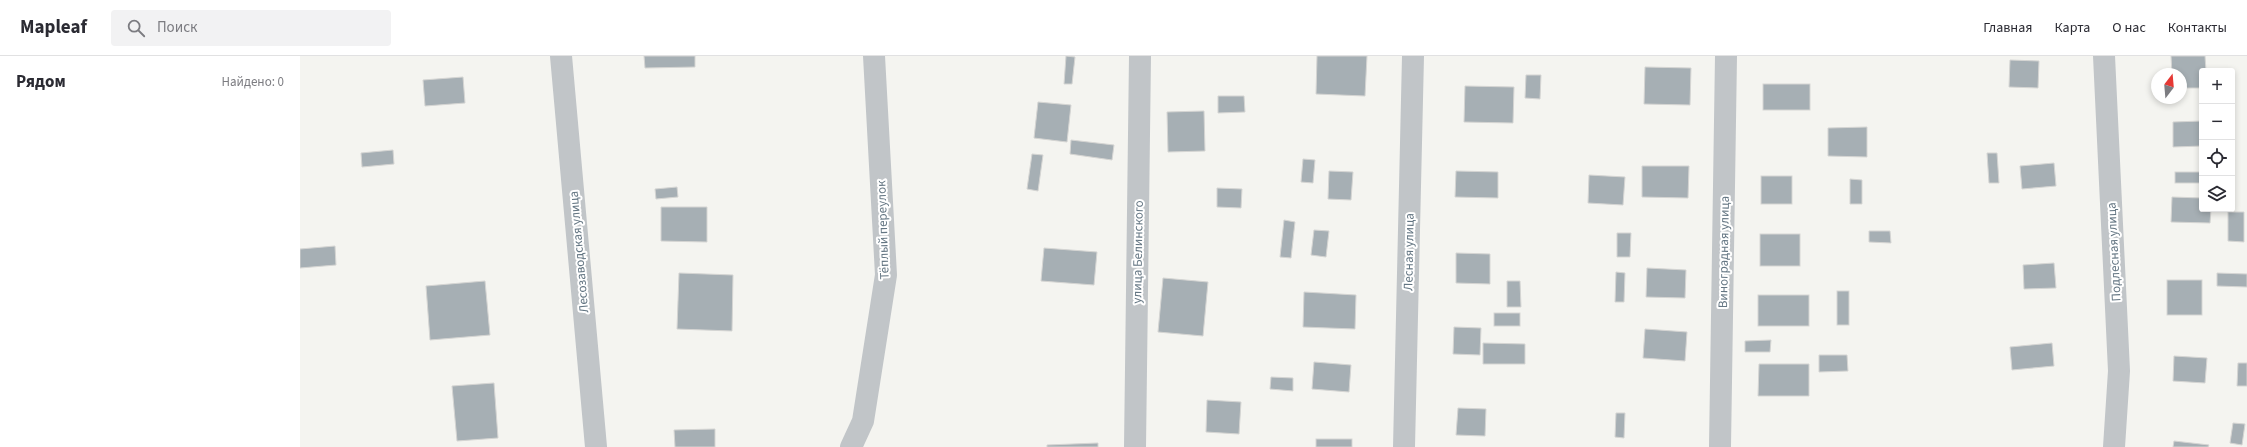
<!DOCTYPE html>
<html lang="ru">
<meta charset="utf-8">
<style>
:root{--surface:#fff;--page:#f2f2f3;--text:#2b2b33;--muted:#7c7c81;--line:#e1e1e2}
body{margin:0;font-family:"Source Sans 3",sans-serif;background:var(--page);color:var(--text)}
.controls{position:absolute;right:12px;top:12px;display:grid;overflow:hidden;border-radius:4px;box-shadow:0 2px 6px #0003}
.controls button{width:36px;height:36px;display:grid;place-items:center;padding:0;border:0;border-bottom:1px solid var(--line);background:var(--surface);color:var(--text);font:20px sans-serif}
.compass{position:absolute;left:1851px;top:12px;width:36px;height:36px;border-radius:50%;background:var(--surface);box-shadow:0 2px 6px #0003;rotate:16deg}
.list{margin:0;padding:0;list-style:none}
h2{display:flex;justify-content:space-between;align-items:center;height:52px;margin:0;padding:0 16px;font-size:17px}
h2 small{font-size:13px;font-weight:400;color:var(--muted)}
.icon{flex:none;width:22px;height:22px;fill:none;stroke:currentColor;stroke-width:2;stroke-linecap:round;stroke-linejoin:round}
.map{position:relative;flex:none;width:1947px;height:391px;overflow:hidden}
header{display:flex;align-items:center;gap:24px;box-sizing:border-box;height:56px;padding:0 20px;background:var(--surface);border-bottom:1px solid var(--line)}
header strong{font-size:19px}
nav{display:flex;gap:22px;margin-inline-start:auto;font-size:14px}
.search{width:280px;height:36px;background:var(--page);display:flex;align-items:center;gap:10px;box-sizing:border-box;padding:0 14px;border-radius:4px;color:var(--muted);font-size:15px}
main{display:flex}
aside{flex:1;background:var(--surface)}
.map>svg:first-child{display:block}
.building{fill:#a6afb4;stroke:#d5d5d3}
.lines{fill:none;stroke-linecap:round;stroke-linejoin:round}
.minor{stroke:#c1c5c8;stroke-width:22}
.labels{text-anchor:middle;stroke-width:4;stroke-linejoin:round;paint-order:stroke}
.street-label{font-size:13px;fill:#637582;stroke:#fff}
</style>
<header>
<strong>Mapleaf</strong>
<div class="search"><svg class="icon" aria-label="search" viewBox="0 0 24 24"><circle cx="10" cy="10" r="6"/><path d="M15 15l6 6"/></svg>Поиск</div>
<nav><a>Главная</a><a>Карта</a><a>О нас</a><a>Контакты</a></nav>
</header>
<main>
<aside>
<h2>Рядом<small>Найдено: 0</small></h2>
<ul class="list">
</ul>
</aside>
<div class="map">
<svg width="1947" height="391" viewBox="0 0 1947 391">
<rect width="100%" height="100%" fill="#f4f4f0"/>
<!-- building -->
<g class="building">
<path d="M344 0H395V11L345 12Z"/>
<path d="M766 0 775 1 772 28H764Z"/>
<path d="M1017 0H1067L1065 40 1016 38Z"/>
<path d="M1871 0H1905L1906 15H1902V32H1881V18H1872Z"/>
<path d="M1710 4 1739 5 1738 32 1709 31Z"/>
<path d="M1345 11 1391 12 1390 49 1344 48Z"/>
<path d="M1226 19H1241L1240 43 1225 42Z"/>
<path d="M163 21 165 47 125 50 123 24Z"/>
<rect x="1463" y="28" width="47" height="26"/>
<path d="M1165 30 1214 31 1213 67 1164 66Z"/>
<path d="M918 40H944L945 56 918 57Z"/>
<path d="M738 46 771 49 767 86 734 82Z"/>
<path d="M904 55 905 95 868 96 867 56Z"/>
<path d="M1902 65V90L1873 91V66Z"/>
<path d="M1567 71V101L1528 100V72Z"/>
<path d="M771 84 814 89 812 104 770 98Z"/>
<path d="M93 94 94 108 62 111 61 97Z"/>
<path d="M1687 97H1697L1699 127H1689Z"/>
<path d="M732 98 743 99 738 135 727 133Z"/>
<path d="M1003 103 1015 104 1013 127 1001 126Z"/>
<path d="M1754 107 1756 130 1722 133 1720 110Z"/>
<path d="M1342 110H1389L1388 142 1342 141Z"/>
<path d="M1029 115 1053 116 1051 144 1028 143Z"/>
<path d="M1156 115 1198 116V142L1155 141Z"/>
<rect x="1875" y="116" width="27" height="11"/>
<path d="M1289 119 1325 121 1323 149 1288 147Z"/>
<rect x="1461" y="120" width="31" height="28"/>
<path d="M1550 123 1562 124V148H1550Z"/>
<path d="M377 131 378 141 356 143 355 133Z"/>
<path d="M917 132 942 133 941 152 917 151Z"/>
<path d="M1872 141 1902 142V153H1911L1910 167 1871 166Z"/>
<path d="M361 151H407V186L361 185Z"/>
<path d="M1928 156H1944V186L1928 185Z"/>
<path d="M984 164 995 166 991 202 980 201Z"/>
<path d="M1014 174 1029 175 1026 201 1011 199Z"/>
<path d="M1569 175H1590L1591 187 1569 186Z"/>
<path d="M1317 177H1331L1330 201H1317Z"/>
<rect x="1460" y="178" width="40" height="32"/>
<path d="M35 190 36 209 0 212V193Z"/>
<path d="M744 192 797 196 794 229 741 225Z"/>
<path d="M1156 197 1190 198V228L1156 227Z"/>
<path d="M1754 207 1756 232 1724 233 1723 209Z"/>
<path d="M1347 212 1386 214 1385 242 1346 241Z"/>
<path d="M1316 216 1325 217 1324 246H1315Z"/>
<path d="M379 217 433 219 432 275 377 273Z"/>
<path d="M1917 217 1947 218V231L1917 230Z"/>
<path d="M863 222 908 226 903 280 858 276Z"/>
<rect x="1867" y="224" width="35" height="35"/>
<path d="M185 225 190 279 130 284 126 230Z"/>
<path d="M1207 225H1220L1221 251H1207Z"/>
<rect x="1537" y="235" width="12" height="34"/>
<path d="M1004 236 1056 239 1055 273 1003 271Z"/>
<rect x="1458" y="239" width="51" height="31"/>
<rect x="1194" y="257" width="26" height="13"/>
<path d="M1154 271 1181 272 1180 299 1153 298Z"/>
<path d="M1345 273 1387 276 1385 305 1343 302Z"/>
<path d="M1471 284 1470 296H1445V285Z"/>
<path d="M1183 287 1225 288V308H1183Z"/>
<path d="M1752 287 1754 310 1712 314 1710 291Z"/>
<path d="M1519 299H1547L1548 315 1519 316Z"/>
<path d="M1874 300 1907 302 1905 327 1873 325Z"/>
<path d="M1014 306 1051 309 1049 336 1012 333Z"/>
<path d="M1938 307H1947V330H1937Z"/>
<path d="M1459 308H1509V340H1458Z"/>
<path d="M971 321 993 322V335L970 333Z"/>
<path d="M194 327 198 382 157 385 152 330Z"/>
<path d="M907 344 941 346 939 378 906 376Z"/>
<path d="M1158 352 1186 353 1185 380 1156 379Z"/>
<path d="M1316 357H1325L1324 382 1315 381Z"/>
<path d="M1933 367 1945 368 1942 389 1930 387Z"/>
<path d="M415 373V391H375L374 374Z"/>
<rect x="1016" y="383" width="36" height="8"/>
<path d="M1874 385 1909 389 1908 391H1873Z"/>
<path d="M798 387V391H747V389Z"/>
</g>
<g class="lines">
<!-- minor -->
<g class="minor">
<path d="M261 0 296 391"/>
<path d="M1804 0 1819 315 1814 391"/>
<path d="M551 391 563 365 586 219 574 0"/>
<path d="M835 391 840 0"/>
<path d="M1104 391 1113 0"/>
<path d="M1420 391 1426 0"/>
</g>
</g>
<g class="labels">
<!-- street labels -->
<g class="street-label">
<text transform="translate(582 174) rotate(-92)" y="5">Тёплый переулок</text>
<text transform="translate(278 196) rotate(-95)" y="5">Лесозаводская улица</text>
<text transform="translate(837 196) rotate(-89)" y="5">улица Белинского</text>
<text transform="translate(1108 196) rotate(-89)" y="5">Лесная улица</text>
<text transform="translate(1423 196) rotate(-89)" y="5">Виноградная улица</text>
<text transform="translate(1813 196) rotate(-93)" y="5">Подлесная улица</text>
</g>
</g>
</svg>
<div class="controls">
<button>+</button>
<button>−</button>
<button><svg class="icon" aria-label="locate" viewBox="0 0 24 24"><circle cx="12" cy="12" r="6"/><path d="M12 2v4M12 18v4M2 12h4M18 12h4"/></svg></button>
<button><svg class="icon" aria-label="layers" viewBox="0 0 24 24"><path d="M12 4l9 5-9 5-9-5zM3 14l9 5 9-5"/></svg></button>
</div>
<svg class="compass" viewBox="-18 -18 36 36"><path d="M0-13l5 13h-10z" fill="#e53935"/><path d="M0 13l5-13h-10z" fill="#7c7c81"/></svg>
</div>
</main>
